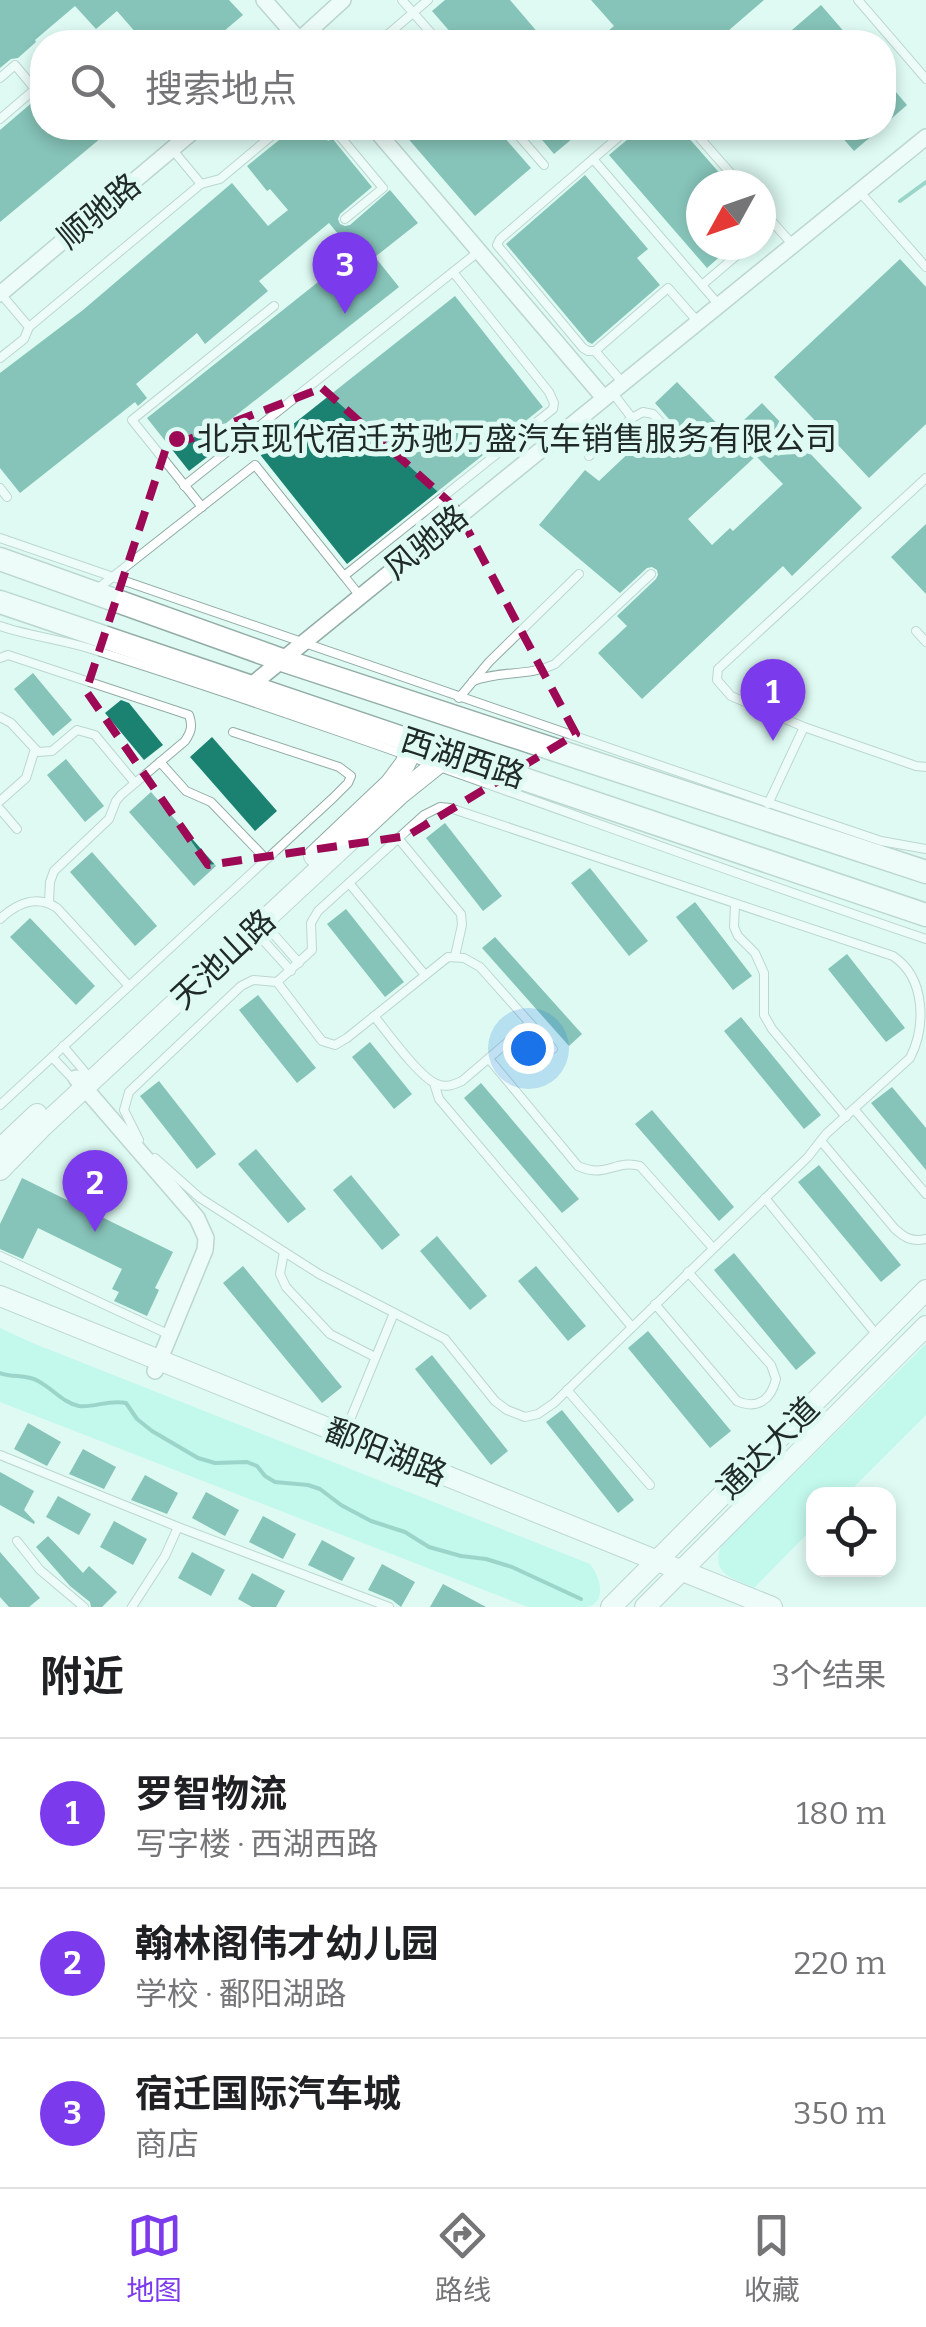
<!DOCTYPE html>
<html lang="zh">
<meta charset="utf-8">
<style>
:root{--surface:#fff;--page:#f2f2f2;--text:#202124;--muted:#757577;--line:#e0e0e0;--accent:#7c3aed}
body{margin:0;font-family:Bitter,"Noto Sans SC",serif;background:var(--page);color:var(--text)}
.controls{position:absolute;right:30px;bottom:30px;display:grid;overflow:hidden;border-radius:20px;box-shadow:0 5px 15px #0003}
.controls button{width:90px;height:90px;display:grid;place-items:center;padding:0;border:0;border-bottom:2px solid var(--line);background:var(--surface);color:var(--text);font:50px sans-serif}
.compass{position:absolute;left:686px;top:170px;width:90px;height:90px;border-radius:50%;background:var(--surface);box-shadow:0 5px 15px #0003;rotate:230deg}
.you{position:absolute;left:528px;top:1048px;width:35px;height:35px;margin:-25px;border:8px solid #fff;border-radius:50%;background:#1a73e8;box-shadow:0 0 0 15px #1a73e833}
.badge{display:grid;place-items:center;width:65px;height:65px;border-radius:50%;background:var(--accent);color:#fff;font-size:32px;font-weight:700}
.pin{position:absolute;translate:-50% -82px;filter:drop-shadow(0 2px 5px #0008)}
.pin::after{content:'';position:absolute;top:52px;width:35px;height:30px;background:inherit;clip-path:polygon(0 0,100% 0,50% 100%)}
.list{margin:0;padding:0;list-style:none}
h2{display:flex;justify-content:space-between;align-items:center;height:130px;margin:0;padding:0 40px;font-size:42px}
h2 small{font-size:32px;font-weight:400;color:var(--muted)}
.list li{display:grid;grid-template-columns:65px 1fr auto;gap:30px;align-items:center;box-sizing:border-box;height:150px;padding:0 40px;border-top:2px solid var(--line)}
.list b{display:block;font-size:38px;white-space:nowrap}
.list p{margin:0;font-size:32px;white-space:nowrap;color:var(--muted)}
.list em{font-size:32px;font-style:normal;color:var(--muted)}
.icon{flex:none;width:55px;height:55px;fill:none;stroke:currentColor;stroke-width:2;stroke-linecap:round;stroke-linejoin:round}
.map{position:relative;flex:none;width:926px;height:1607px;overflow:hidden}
.search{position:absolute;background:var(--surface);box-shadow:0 5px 15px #0003;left:30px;right:30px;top:30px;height:110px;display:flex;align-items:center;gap:25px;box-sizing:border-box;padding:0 35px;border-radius:40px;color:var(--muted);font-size:38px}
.sheet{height:580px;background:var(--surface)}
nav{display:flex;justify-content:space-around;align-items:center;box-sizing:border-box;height:140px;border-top:2px solid var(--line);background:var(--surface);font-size:28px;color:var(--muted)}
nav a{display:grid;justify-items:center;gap:5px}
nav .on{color:var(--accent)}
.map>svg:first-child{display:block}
.green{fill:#a2f6e4}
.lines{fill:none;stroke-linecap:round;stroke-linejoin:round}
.stream{stroke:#4ba897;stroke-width:4}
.building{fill:#1b8272;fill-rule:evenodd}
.lane-casing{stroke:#92aca6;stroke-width:10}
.street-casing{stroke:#92aca6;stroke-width:18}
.secondary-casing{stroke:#92aca6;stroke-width:22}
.primary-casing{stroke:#92aca6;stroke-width:25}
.lane{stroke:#fff;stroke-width:8}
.street{stroke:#fff;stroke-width:15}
.secondary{stroke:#fff;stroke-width:20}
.primary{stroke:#fff;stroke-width:22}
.marked{fill:none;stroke:#9d0954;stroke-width:8;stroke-dasharray:20 12;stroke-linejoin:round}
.poi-dot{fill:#9d0954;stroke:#defaf3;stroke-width:4}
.labels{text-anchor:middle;stroke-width:10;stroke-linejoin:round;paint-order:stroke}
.street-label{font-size:32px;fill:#202a28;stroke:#defaf3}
.poi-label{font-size:32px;fill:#202a28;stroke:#defaf3;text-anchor:start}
</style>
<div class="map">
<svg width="926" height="1607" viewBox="0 0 926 1607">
<rect width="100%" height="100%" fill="#defaf3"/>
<!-- green -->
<g class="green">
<path d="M0 1328 30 1342 590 1564C599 1575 608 1600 588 1607 578 1607 540 1607 528 1607L0 1402Z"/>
<path d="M926 1344V1415L847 1494H814L813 1528 754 1588C731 1577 711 1575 721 1546Z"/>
</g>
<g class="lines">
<!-- stream -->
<g class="stream">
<path d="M900 201 926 182"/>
<path d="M0 1373C13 1378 26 1374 38 1381 52 1388 63 1403 79 1406 95 1408 109 1399 126 1403L137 1419 152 1431 198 1458 215 1463 247 1462 257 1466 265 1476 275 1482 308 1485 320 1489 341 1505 371 1521 405 1532 429 1547 461 1556 486 1559 512 1567 581 1599"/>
</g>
</g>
<!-- building -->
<g class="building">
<path d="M0 0H229L243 15 211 42H144L117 11 96 29 75 6 35 40 36 42 18 58 11 59 0 68Z"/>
<path d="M445 0H510L546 42H459L432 11Z"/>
<path d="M591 0H764L721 37 717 33 706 42H595L614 26Z"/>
<path d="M821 5 853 42H778Z"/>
<path d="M884 78 907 105 884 125Z"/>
<path d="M42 94V128H113L0 222V130Z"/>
<path d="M294 128H317L328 141 332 138 372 187 340 214 338 219 340 224 345 226 350 225 390 190 418 223 375 257 399 287 211 435 220 447 189 471 147 418 342 263 340 261 352 251 329 223 259 281 268 291 205 344 197 333 136 384 147 398 138 406 135 402 20 493 0 468V373L83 310 232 183 268 226 288 210 270 189 267 191 247 166Z"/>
<path d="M399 128H496L531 168 475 216Z"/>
<path d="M532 128H585L554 154Z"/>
<path d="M636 128H680L730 185H701V245H733L707 268 609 155 634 134Z"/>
<path d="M834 128H881L854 151Z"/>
<path d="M585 175 648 249 637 258 660 285 592 344 588 342 506 244Z"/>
<path d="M900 259 926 287V424L869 478 774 377Z"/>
<path d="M455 296 543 407 347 564 258 452Z"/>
<path d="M677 382 728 435 762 403 862 508 792 576 783 566 642 699 598 653 627 626 617 616 656 579 658 575 657 570 652 567 647 568 620 593 539 525 585 470 599 481 655 428 678 453 684 454 689 452 690 446 689 442 655 403ZM756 456 783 484 733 531 730 528 712 545 688 519Z"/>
<path d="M926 524V594L891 557Z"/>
<path d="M33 673 72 720 53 736 14 689Z"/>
<path d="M121 700 129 703 163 745 144 760 105 713Z"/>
<path d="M212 737 277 811 255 831 190 757Z"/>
<path d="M66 759 104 806 85 822 47 775Z"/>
<path d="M151 792 216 866 194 886 129 812Z"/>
<path d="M445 823 502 896 483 911 426 838Z"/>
<path d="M92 852 157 926 135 946 70 872Z"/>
<path d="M590 868 648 941 629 956 571 883Z"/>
<path d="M695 902 752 976 733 990 676 917Z"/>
<path d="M346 909 404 982 385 997 327 924Z"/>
<path d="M30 918 95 986 76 1005 10 937Z"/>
<path d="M495 937 582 1034 569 1046 482 948Z"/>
<path d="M847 954 905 1028 886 1042 828 969Z"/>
<path d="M258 995 316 1068 297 1083 239 1010Z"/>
<path d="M741 1017 821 1115 804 1129 724 1031Z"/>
<path d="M370 1042 412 1094 394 1109 352 1057Z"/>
<path d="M159 1081 216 1154 197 1169 140 1096Z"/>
<path d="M481 1083 579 1199 562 1213 464 1098Z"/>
<path d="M892 1087 926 1128V1170L871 1103Z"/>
<path d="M652 1110 734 1207 719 1221 635 1124Z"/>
<path d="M256 1149 306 1209 288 1223 238 1164Z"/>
<path d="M819 1165 901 1265 881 1282 798 1182Z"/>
<path d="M351 1175 400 1235 382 1250 333 1190Z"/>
<path d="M22 1178 173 1252 155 1288 159 1290 147 1316 114 1301 119 1292 112 1289 122 1269 38 1228 23 1259 0 1249V1224Z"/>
<path d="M437 1236 487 1296 470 1310 420 1251Z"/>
<path d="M734 1253 816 1353 796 1370 714 1270Z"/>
<path d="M243 1266 342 1387 322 1403 223 1283Z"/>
<path d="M536 1266 586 1326 568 1341 518 1281Z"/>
<path d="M648 1331 731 1431 710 1448 628 1348Z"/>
<path d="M432 1355 508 1451 491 1465 415 1369Z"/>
<path d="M562 1410 634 1500 618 1513 546 1422Z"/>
<path d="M28 1423 61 1442 47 1466 14 1449Z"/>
<path d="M83 1449 116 1467 104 1489 69 1474Z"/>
<path d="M0 1472 34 1491 24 1510 35 1522 34 1524 0 1505Z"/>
<path d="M145 1475 178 1493 167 1514 131 1500Z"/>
<path d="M206 1492 239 1510 225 1536 192 1518Z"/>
<path d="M58 1496 91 1514 79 1535 46 1517Z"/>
<path d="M263 1516 296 1534 283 1559 249 1542Z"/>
<path d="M114 1521 147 1539 133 1565 100 1547Z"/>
<path d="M48 1536 83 1573 89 1566 117 1592 102 1607H91L90 1602 70 1586 36 1547Z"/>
<path d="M322 1540 355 1558 342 1581 308 1565Z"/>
<path d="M0 1552 40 1598 29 1607H9L0 1597Z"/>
<path d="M192 1552 225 1570 211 1596 178 1578Z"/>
<path d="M382 1564 415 1582 401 1607 392 1600 368 1590Z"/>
<path d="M252 1573 285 1591 276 1607H252L238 1599Z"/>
<path d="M443 1584 486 1607H430Z"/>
</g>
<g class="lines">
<!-- lane casing -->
<g class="lane-casing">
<g id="lane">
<path d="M402 0 439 42"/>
<path d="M858 0 926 79"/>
<path d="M379 42 428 0"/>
<path d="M0 78 15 65 35 89 0 119"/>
<path d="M333 128 383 188 345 219"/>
<path d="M512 128 544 165"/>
<path d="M691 128 741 185"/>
<path d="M593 159 719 305"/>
<path d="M201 184 220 179 281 128"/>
<path d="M859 191 926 267"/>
<path d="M761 209 793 245"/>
<path d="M761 235 774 224"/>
<path d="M702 285 749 245"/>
<path d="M1 294 29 327 201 184 172 149"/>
<path d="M595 351H588L583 348 497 245 500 239 629 128"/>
<path d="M0 358 24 339 29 327"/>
<path d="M623 383 595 351 668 288 698 322"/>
<path d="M612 392 632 418"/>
<path d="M589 456 632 418 643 412 653 414 683 447"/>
<path d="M184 486 478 252"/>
<path d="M0 488 7 497"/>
<path d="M202 507 132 420 274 306"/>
<path d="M0 538 769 803 881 841 926 849"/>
<path d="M96 590 255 465 344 576"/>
<path d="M360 596 344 576 553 409 554 403 549 392 453 272"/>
<path d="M0 626C29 636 59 639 88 648 370 737 646 844 926 939"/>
<path d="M916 631 926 642"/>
<path d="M0 658 8 655 189 715C193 726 191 732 185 741L121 795 116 801 109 819 54 871 50 882 49 902"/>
<path d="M473 681C500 670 528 677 555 664L651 574"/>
<path d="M459 698 489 662 579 574"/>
<path d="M0 717 11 723 38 752 52 751 77 730 95 735 135 783"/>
<path d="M804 727 916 766 926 767"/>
<path d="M160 762 186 791 211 802 266 859"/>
<path d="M0 801 26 778 35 749"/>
<path d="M768 804 804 727 731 696 717 680 718 669 926 478"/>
<path d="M0 809 17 829"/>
<path d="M398 838 461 914 462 925 455 956"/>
<path d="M349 883 425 975"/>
<path d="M735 904 734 927 738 936 755 953 764 973V1015L772 1029 846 1117"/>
<path d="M254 912 299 963"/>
<path d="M0 919C16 904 37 894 57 908L129 986"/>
<path d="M245 920 291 971"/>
<path d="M374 1016C387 1032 420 1078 437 1084 446 1088 453 1085 462 1081L530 1023"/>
<path d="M63 1046 84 1071"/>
<path d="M52 1057 74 1080"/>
<path d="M489 1059 578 1166C607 1179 614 1159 640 1166L713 1248"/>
<path d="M434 1083 439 1099 632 1327"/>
<path d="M0 1105 333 798 348 783 351 776 339 767 233 732"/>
<path d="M854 1109 926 1194"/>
<path d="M139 1140 124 1110 129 1092 241 986 253 980 277 982 322 1041 335 1045 347 1038 448 957 464 958 480 967 553 1049"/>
<path d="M821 1141 895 1229C905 1238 912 1242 926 1239"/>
<path d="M155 1158 200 1198 319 1274 445 1339 495 1401 507 1410 525 1417 538 1414 554 1403 808 1157 826 1134 910 1058C926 1027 926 978 893 956L450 808 440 807 424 815 318 911 311 923 312 950 277 982"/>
<path d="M765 1198 876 1334"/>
<path d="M284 1252 280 1274 286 1287 330 1334 375 1357"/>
<path d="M0 1256 170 1335"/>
<path d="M655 1304 737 1401C757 1410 771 1400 776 1379L771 1365 688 1272"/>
<path d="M567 1390 650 1485"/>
<path d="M340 1444 394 1313"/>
<path d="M0 1455 178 1527 389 1607"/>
<path d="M17 1541 40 1570 84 1607"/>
<path d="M132 1607 165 1556 178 1527"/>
</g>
</g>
<!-- street casing -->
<g class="street-casing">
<g id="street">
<path d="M264 0 301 42"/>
<path d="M297 42 343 0"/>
<path d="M374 128 604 398"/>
<path d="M0 294 197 128"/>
<path d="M249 687 926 137"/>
<path d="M76 1078 197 1218 206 1238 205 1250 155 1371"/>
</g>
</g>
<!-- secondary casing -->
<g class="secondary-casing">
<g id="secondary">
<path d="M314 856 390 784 405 764 415 743"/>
<path d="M0 1149 37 1114"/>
<path d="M0 1170 41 1128 400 794 450 754"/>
<path d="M0 1296 772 1607"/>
<path d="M611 1607 926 1290"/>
<path d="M645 1607 926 1326"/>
</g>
</g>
<!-- primary casing -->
<g class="primary-casing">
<g id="primary">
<path d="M0 559 282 660 926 872"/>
<path d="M0 602 926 915"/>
</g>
</g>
<!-- lane -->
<use href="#lane" class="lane"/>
<!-- street -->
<use href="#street" class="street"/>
<!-- secondary -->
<use href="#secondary" class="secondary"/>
<!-- primary -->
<use href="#primary" class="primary"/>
</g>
<!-- marked area -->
<path d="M0 0H926V1607H0ZM322 388 456 508 576 734 407 836 208 865 86 691 166 448Z" fill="#defaf3" fill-opacity=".55" fill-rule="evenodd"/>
<path class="marked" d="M322 388 456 508 576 734 407 836 208 865 86 691 166 448Z"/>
<!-- markers -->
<circle class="poi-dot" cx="177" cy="439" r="10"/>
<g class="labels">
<!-- street labels -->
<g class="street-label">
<text transform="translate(99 211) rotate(-40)" y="11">顺驰路</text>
<text transform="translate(426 542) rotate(-39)" y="11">风驰路</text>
<text transform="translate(463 758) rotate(18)" y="11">西湖西路</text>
<text transform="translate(223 959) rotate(-43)" y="11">天池山路</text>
<text transform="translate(768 1448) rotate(-45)" y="11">通达大道</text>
<text transform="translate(386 1452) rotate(22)" y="11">鄱阳湖路</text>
</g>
<!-- poi labels -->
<g class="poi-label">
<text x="197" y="450">北京现代宿迁苏驰万盛汽车销售服务有限公司</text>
</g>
</g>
</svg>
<div class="controls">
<button><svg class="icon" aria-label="locate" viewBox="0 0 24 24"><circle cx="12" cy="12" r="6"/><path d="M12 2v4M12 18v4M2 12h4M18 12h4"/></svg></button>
</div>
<svg class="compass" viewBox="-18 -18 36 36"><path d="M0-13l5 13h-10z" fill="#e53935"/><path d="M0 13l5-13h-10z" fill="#757577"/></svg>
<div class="you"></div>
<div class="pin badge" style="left:773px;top:741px">1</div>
<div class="pin badge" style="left:95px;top:1232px">2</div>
<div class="pin badge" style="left:345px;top:314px">3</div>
<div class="search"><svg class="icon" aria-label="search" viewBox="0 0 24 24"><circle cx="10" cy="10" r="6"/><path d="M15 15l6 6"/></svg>搜索地点</div>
</div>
<section class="sheet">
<h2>附近<small>3个结果</small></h2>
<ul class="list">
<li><span class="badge">1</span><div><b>罗智物流</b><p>写字楼 · 西湖西路</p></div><em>180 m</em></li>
<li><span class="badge">2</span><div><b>翰林阁伟才幼儿园</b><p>学校 · 鄱阳湖路</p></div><em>220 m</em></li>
<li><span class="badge">3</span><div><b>宿迁国际汽车城</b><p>商店</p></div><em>350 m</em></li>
</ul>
</section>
<nav>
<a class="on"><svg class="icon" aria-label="map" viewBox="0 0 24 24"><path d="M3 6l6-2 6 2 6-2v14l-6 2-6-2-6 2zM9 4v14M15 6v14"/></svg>地图</a>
<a><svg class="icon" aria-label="directions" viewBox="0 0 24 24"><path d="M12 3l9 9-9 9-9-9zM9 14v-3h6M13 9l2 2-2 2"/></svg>路线</a>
<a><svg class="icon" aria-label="saved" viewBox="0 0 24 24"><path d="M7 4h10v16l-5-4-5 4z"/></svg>收藏</a>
</nav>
